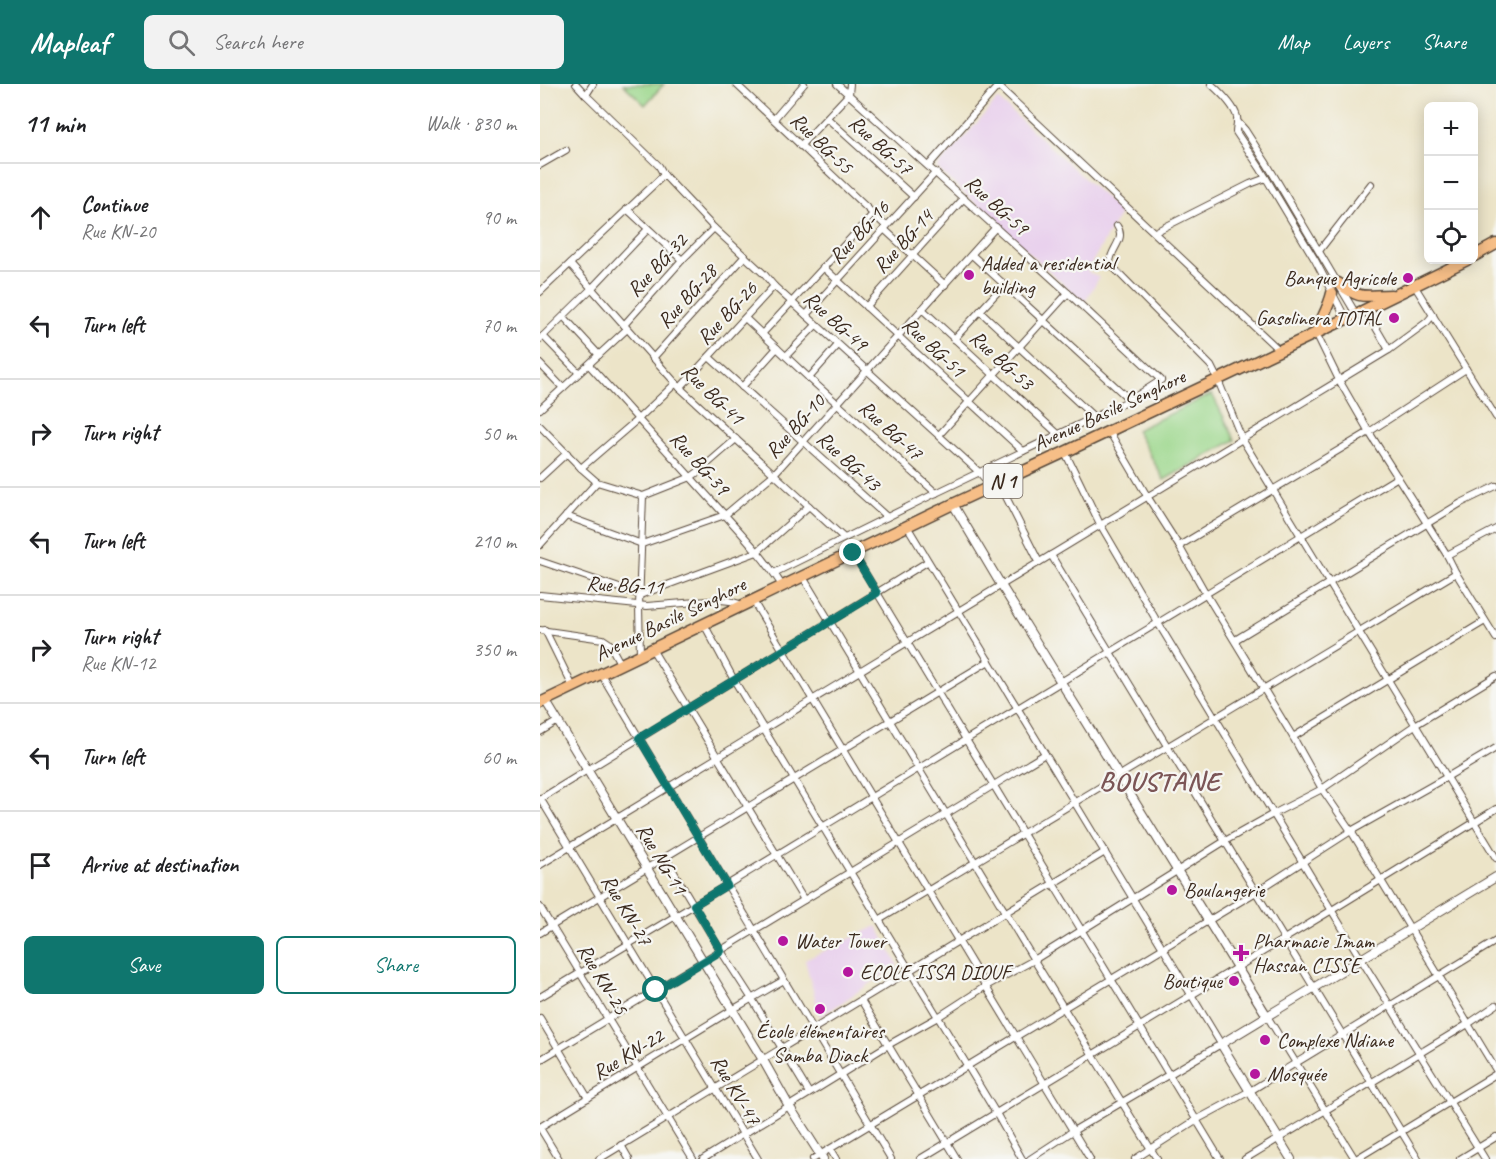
<!DOCTYPE html>
<meta charset="utf-8">
<style>
:root{--surface:#fff;--page:#f2f2f2;--text:#202124;--muted:#757577;--line:#e0e0e0;--accent:#0f766e}
body{margin:0;font-family:Caveat,sans-serif;background:var(--page);color:var(--text)}
.controls{position:absolute;right:18px;top:18px;display:grid;overflow:hidden;border-radius:9px;box-shadow:0 3px 15px #0003}
.controls button{width:54px;height:54px;display:grid;place-items:center;padding:0;border:0;border-bottom:2px solid var(--line);background:var(--surface);color:var(--text);font:30px sans-serif}
.stop{position:absolute;width:18px;height:18px;margin:-14px;border:4px solid #0f766e;border-radius:50%;background:#fff}
.stop.end{background:#0f766e;border-color:#fff;box-shadow:0 2px 6px #0008}
.list{margin:0;padding:0;list-style:none}
h2{display:flex;justify-content:space-between;align-items:center;height:78px;margin:0;padding:0 24px;font-size:26px}
h2 small{font-size:20px;font-weight:400;color:var(--muted)}
.list li{display:grid;grid-template-columns:39px 1fr auto;gap:18px;align-items:center;box-sizing:border-box;height:108px;padding:0 24px;border-top:2px solid var(--line)}
.list b{display:block;font-size:22px;white-space:nowrap}
.list p{margin:0;font-size:20px;white-space:nowrap;color:var(--muted)}
.list em{font-size:20px;font-style:normal;color:var(--muted)}
.actions{display:flex;gap:12px;padding:18px 24px}
.actions a{flex:1;padding:14px 0;border:2px solid var(--accent);border-radius:9px;text-align:center;font-size:21px;color:var(--accent)}
.actions .main{background:var(--accent);color:#fff}
.icon{flex:none;width:33px;height:33px;fill:none;stroke:currentColor;stroke-width:2;stroke-linecap:round;stroke-linejoin:round}
.map{position:relative;flex:none;width:956px;height:1075px;overflow:hidden}
header{display:flex;align-items:center;gap:36px;box-sizing:border-box;height:84px;padding:0 30px;background:var(--accent);color:#fff}
header strong{font-size:28px}
nav{display:flex;gap:33px;margin-inline-start:auto;font-size:21px}
.search{width:420px;height:54px;background:var(--page);display:flex;align-items:center;gap:15px;box-sizing:border-box;padding:0 21px;border-radius:9px;color:var(--muted);font-size:22px}
main{display:flex}
aside{flex:1;background:var(--surface)}
.map>svg:first-child{display:block}
.built{fill:#e9d1ed}
.pitch{fill:#9bd78b;stroke:#6b8054;stroke-width:1.5}
.lines{fill:none;stroke-linecap:round;stroke-linejoin:round}
.minor-casing{stroke:#564638;stroke-width:8}
.tertiary-casing{stroke:#564638;stroke-width:10}
.trunk-casing{stroke:#564638;stroke-width:13}
.minor{stroke:#fff;stroke-width:6}
.tertiary{stroke:#fff;stroke-width:8}
.trunk{stroke:#f6be87;stroke-width:10}
.route{stroke:#0f766e;stroke-width:8}
.poi-dot{fill:#b5179e;stroke:#f6f6f2;stroke-width:2}
.labels{text-anchor:middle;stroke-width:4.5;stroke-linejoin:round;paint-order:stroke}
.shield{fill:#f6f6f2;stroke:#73675e;stroke-width:1.5}
.shield-label{font-size:20px;font-weight:bold;fill:#3b2a1e}
.street-label{font-size:21px;fill:#3b2a1e;stroke:#f6f6f2}
.poi-label{font-size:21px;fill:#3b2a1e;stroke:#f6f6f2;text-anchor:start}
.district-label{font-size:27px;font-weight:bold;letter-spacing:1.5px;fill:#7b5556;stroke:#f6f6f2}
</style>
<header>
<strong>Mapleaf</strong>
<div class="search"><svg class="icon" aria-label="search" viewBox="0 0 24 24"><circle cx="10" cy="10" r="6"/><path d="M15 15l6 6"/></svg>Search here</div>
<nav><a>Map</a><a>Layers</a><a>Share</a></nav>
</header>
<main>
<aside>
<h2>11 min<small>Walk · 830 m</small></h2>
<ul class="list">
<li><svg class="icon" aria-label="ahead" viewBox="0 0 24 24"><path d="M12 20V5M6 11l6-6 6 6"/></svg><div><b>Continue</b><p>Rue KN-20</p></div><em>90 m</em></li>
<li><svg class="icon" aria-label="left" viewBox="0 0 24 24"><path d="M17 20v-9H6M10 6l-5 5 5 5"/></svg><div><b>Turn left</b></div><em>70 m</em></li>
<li><svg class="icon" aria-label="right" viewBox="0 0 24 24"><path d="M7 20v-9h11M14 6l5 5-5 5"/></svg><div><b>Turn right</b></div><em>50 m</em></li>
<li><svg class="icon" aria-label="left" viewBox="0 0 24 24"><path d="M17 20v-9H6M10 6l-5 5 5 5"/></svg><div><b>Turn left</b></div><em>210 m</em></li>
<li><svg class="icon" aria-label="right" viewBox="0 0 24 24"><path d="M7 20v-9h11M14 6l5 5-5 5"/></svg><div><b>Turn right</b><p>Rue KN-12</p></div><em>350 m</em></li>
<li><svg class="icon" aria-label="left" viewBox="0 0 24 24"><path d="M17 20v-9H6M10 6l-5 5 5 5"/></svg><div><b>Turn left</b></div><em>60 m</em></li>
<li><svg class="icon" aria-label="arrive" viewBox="0 0 24 24"><path d="M6 21V4h12l-3 4 3 4H6"/></svg><div><b>Arrive at destination</b></div></li>
</ul>
<div class="actions"><a class="main">Save</a><a>Share</a></div>
</aside>
<div class="map">
<svg width="956" height="1075" viewBox="0 0 956 1075">
<rect width="100%" height="100%" fill="#f6f6f2"/>
<filter id="ink" filterUnits="userSpaceOnUse"><feTurbulence type="fractalNoise" baseFrequency=".0167" numOctaves="2"/><feDisplacementMap in="SourceGraphic" scale="12" xChannelSelector="R" yChannelSelector="G"/><feConvolveMatrix kernelMatrix="1 2 1 2 8 2 1 2 1" color-interpolation-filters="sRGB"/></filter>
<filter id="wash" filterUnits="userSpaceOnUse"><feTurbulence type="fractalNoise" baseFrequency=".008" numOctaves="4" result="noise"/><feDisplacementMap in="SourceGraphic" scale="24" xChannelSelector="R" yChannelSelector="G"/><feGaussianBlur stdDeviation="1.35" result="paint"/><feColorMatrix in="noise" values="0 0 0 0 0 0 0 0 0 0 0 0 0 0 0 0 0 1.4 0 .05"/><feComposite in="paint" operator="in"/></filter>
<g filter="url(#wash)">
<rect width="100%" height="100%" fill="#ece4c8"/>
<!-- built -->
<g class="built">
<path d="M458 15 581 128 547 187 559 194 544 219 397 84Z"/>
<path d="M337 842 358 881 280 933 265 876Z"/>
</g>
<!-- pitch -->
<g class="pitch">
<path d="M83 0H124L105 21Z"/>
<path d="M672 310 695 356 624 396 596 346Z"/>
</g>
</g>
<g filter="url(#ink)">
<g class="lines">
<!-- minor casing -->
<g class="minor-casing">
<g id="minor">
<path d="M36 0 46 11"/>
<path d="M53 0 46 11 119 82 124 91 174 144 224 190 234 202 439 388 451 402"/>
<path d="M196 0 346 142"/>
<path d="M456 0 740 267"/>
<path d="M671 0C680 8 694 21 697 33 698 38 696 42 696 48L720 84 775 176 806 235"/>
<path d="M287 34 374 113"/>
<path d="M234 35 264 0"/>
<path d="M697 37 705 46 727 80 816 230"/>
<path d="M260 62 309 10 310 0"/>
<path d="M0 81 26 66"/>
<path d="M389 81 458 2"/>
<path d="M87 125 142 176"/>
<path d="M577 142C587 156 569 165 570 180L671 282 678 296 702 355 956 774"/>
<path d="M344 145 405 201"/>
<path d="M615 148 710 100 726 94"/>
<path d="M779 167 831 100"/>
<path d="M432 171 590 316"/>
<path d="M30 180 140 304 304 454"/>
<path d="M283 183 483 367"/>
<path d="M874 201 956 333"/>
<path d="M0 208 124 91"/>
<path d="M326 223 424 114"/>
<path d="M382 225 518 350"/>
<path d="M825 225 849 266"/>
<path d="M440 227 554 333"/>
<path d="M266 231 396 88"/>
<path d="M24 233 59 271"/>
<path d="M205 234 269 294 396 409"/>
<path d="M84 241 142 176 174 144"/>
<path d="M776 249 799 296 829 348 907 471 916 489 956 554"/>
<path d="M222 250 333 130"/>
<path d="M3 252 39 289"/>
<path d="M0 255 52 204 108 145"/>
<path d="M414 255 464 201"/>
<path d="M246 272 276 241"/>
<path d="M169 273 347 433"/>
<path d="M113 274 205 172"/>
<path d="M0 280 23 304"/>
<path d="M49 281C87 323 125 365 163 407 191 438 221 468 243 503"/>
<path d="M269 294 298 261"/>
<path d="M202 303 237 264"/>
<path d="M140 304 234 202"/>
<path d="M0 325 87 245"/>
<path d="M0 342 41 384 57 398 103 412 151 393 158 388 196 355"/>
<path d="M569 347 607 412 639 462 666 510 753 653 782 705 811 747 956 986"/>
<path d="M399 351 528 209"/>
<path d="M525 368 560 440 618 539 821 875 945 1075"/>
<path d="M41 384 98 335 136 299"/>
<path d="M0 394 27 369"/>
<path d="M459 399 499 478"/>
<path d="M26 432 102 460 185 431 234 390 456 143"/>
<path d="M367 442 681 960 533 1047 490 1075"/>
<path d="M0 461 57 398"/>
<path d="M639 462 829 348 926 285"/>
<path d="M313 469 680 1075"/>
<path d="M511 471 878 1075"/>
<path d="M907 471 956 445"/>
<path d="M0 477 100 511 217 468 269 422"/>
<path d="M234 489 396 409 590 316 621 296 528 209 297 0"/>
<path d="M263 493 494 876 617 1075"/>
<path d="M0 511 107 522 181 516 190 517 203 521"/>
<path d="M213 517 550 1075"/>
<path d="M164 540 194 596 456 1029 482 1075"/>
<path d="M0 546 63 555 69 559 81 581"/>
<path d="M5 546 33 603"/>
<path d="M695 556 921 419 956 402"/>
<path d="M112 565 264 816"/>
<path d="M100 571 99 522 103 412"/>
<path d="M61 590 351 1075"/>
<path d="M0 648 18 637"/>
<path d="M753 653 945 537"/>
<path d="M0 714 218 1075"/>
<path d="M0 715 387 478"/>
<path d="M125 773 181 867 212 915 269 1009"/>
<path d="M0 781 849 266 887 238 893 231"/>
<path d="M0 823 153 1075"/>
<path d="M339 836 916 489"/>
<path d="M0 849 449 577"/>
<path d="M0 913 154 821 858 393"/>
<path d="M321 916 417 1075"/>
<path d="M727 932 815 1075"/>
<path d="M0 934 48 1014"/>
<path d="M0 976 505 670"/>
<path d="M0 1043 192 926 244 896"/>
<path d="M0 1044 19 1075"/>
<path d="M81 1061 89 1075"/>
<path d="M290 1065 296 1075"/>
<path d="M59 1075 565 768"/>
<path d="M163 1075 348 961 398 933 446 902 494 876 685 757 733 730 782 705 875 641 956 592"/>
<path d="M273 1075 716 808 811 747 907 693 956 664"/>
<path d="M380 1075 792 826 956 725"/>
<path d="M595 1075 656 1036 710 1007 956 857"/>
<path d="M705 1075 928 940 956 921"/>
<path d="M816 1075 956 990"/>
<path d="M920 1075 956 1053"/>
</g>
</g>
<!-- tertiary casing -->
<g class="tertiary-casing">
<g id="tertiary">
<path d="M413 420 461 501 727 932"/>
<path d="M5 616 223 976 249 1022 283 1075"/>
<path d="M751 1075 681 960 956 793"/>
</g>
</g>
<!-- trunk casing -->
<g class="trunk-casing">
<g id="trunk">
<path d="M934 172 956 160"/>
<path d="M798 199C822 217 824 211 851 211"/>
<path d="M776 249C781 235 789 223 792 209"/>
<path d="M0 619 413 420 525 368 806 235 927 176"/>
</g>
</g>
<!-- minor -->
<use href="#minor" class="minor"/>
<!-- tertiary -->
<use href="#tertiary" class="tertiary"/>
<!-- trunk -->
<use href="#trunk" class="trunk"/>
</g>
</g>
<g class="lines" filter="url(#ink)">
<!-- route -->
<path class="route" d="M116 906 181 867 154 821 187 801 99 654 337 509 313 469"/>
</g>
<!-- markers -->
<g class="poi-dot">
<circle cx="429" cy="191" r="6"/>
<circle cx="868" cy="194" r="6"/>
<circle cx="854" cy="234" r="6"/>
<circle cx="632" cy="806" r="6"/>
<circle cx="243" cy="857" r="6"/>
<path d="M698 860h6v6h6v6h-6v6h-6v-6h-6v-6h6z"/>
<circle cx="308" cy="888" r="6"/>
<circle cx="694" cy="897" r="6"/>
<circle cx="280" cy="925" r="6"/>
<circle cx="725" cy="956" r="6"/>
<circle cx="715" cy="990" r="6"/>
</g>
<g class="labels">
<!-- shield labels -->
<rect class="shield" x="443.5" y="380" width="39" height="34" rx="4.5"/>
<g class="shield-label">
<text x="463" y="404">N 1</text>
</g>
<!-- street labels -->
<g class="street-label">
<text transform="translate(282 59) rotate(44)" y="7">Rue BG-55</text>
<text transform="translate(341 61) rotate(42)" y="7">Rue BG-57</text>
<text transform="translate(457 121) rotate(42)" y="7">Rue BG-59</text>
<text transform="translate(319 148) rotate(-47)" y="7">Rue BG-16</text>
<text transform="translate(363 157) rotate(-48)" y="7">Rue BG-14</text>
<text transform="translate(117 181) rotate(-47)" y="7">Rue BG-32</text>
<text transform="translate(147 212) rotate(-48)" y="7">Rue BG-28</text>
<text transform="translate(187 229) rotate(-47)" y="7">Rue BG-26</text>
<text transform="translate(296 237) rotate(42)" y="7">Rue BG-49</text>
<text transform="translate(394 263) rotate(43)" y="7">Rue BG-51</text>
<text transform="translate(462 276) rotate(42)" y="7">Rue BG-53</text>
<text transform="translate(173 310) rotate(44)" y="7">Rue BG-41</text>
<text transform="translate(569 326) rotate(-25)" y="7">Avenue Basile Senghore</text>
<text transform="translate(255 342) rotate(-48)" y="7">Rue BG-10</text>
<text transform="translate(351 346) rotate(42)" y="7">Rue BG-47</text>
<text transform="translate(309 377) rotate(42)" y="7">Rue BG-43</text>
<text transform="translate(160 379) rotate(48)" y="7">Rue BG-39</text>
<text transform="translate(85 501) rotate(3)" y="7">Rue BG-11</text>
<text transform="translate(130 535) rotate(-26)" y="7">Avenue Basile Senghore</text>
<text transform="translate(122 775) rotate(59)" y="7">Rue NG-11</text>
<text transform="translate(87 826) rotate(59)" y="7">Rue KN-27</text>
<text transform="translate(63 895) rotate(59)" y="7">Rue KN-25</text>
<text transform="translate(88 970) rotate(-31)" y="7">Rue KN-22</text>
<text transform="translate(196 1006) rotate(59)" y="7">Rue KV-47</text>
</g>
<!-- poi labels -->
<g class="poi-label">
<text x="441" y="186">Added a residential<tspan x="441" dy="24">building</tspan></text>
<text x="856" y="201" text-anchor="end">Banque Agricole</text>
<text x="842" y="241" text-anchor="end">Gasolinera TOTAL</text>
<text x="644" y="813">Boulangerie</text>
<text x="255" y="864">Water Tower</text>
<text x="713" y="864">Pharmacie Imam<tspan x="713" dy="24">Hassan CISSE</tspan></text>
<text x="320" y="895">ECOLE ISSA DIOUF</text>
<text x="682" y="904" text-anchor="end">Boutique</text>
<text x="280" y="954" text-anchor="middle">École élémentaires<tspan x="280" dy="24">Samba Diack</tspan></text>
<text x="737" y="963">Complexe Ndiane</text>
<text x="727" y="997">Mosquée</text>
</g>
<!-- district labels -->
<g class="district-label">
<text x="620" y="706">BOUSTANE</text>
</g>
</g>
</svg>
<div class="controls">
<button>+</button>
<button>−</button>
<button><svg class="icon" aria-label="locate" viewBox="0 0 24 24"><circle cx="12" cy="12" r="6"/><path d="M12 2v4M12 18v4M2 12h4M18 12h4"/></svg></button>
</div>
<div class="stop" style="left:116px;top:906px"></div>
<div class="stop end" style="left:313px;top:469px"></div>
</div>
</main>
